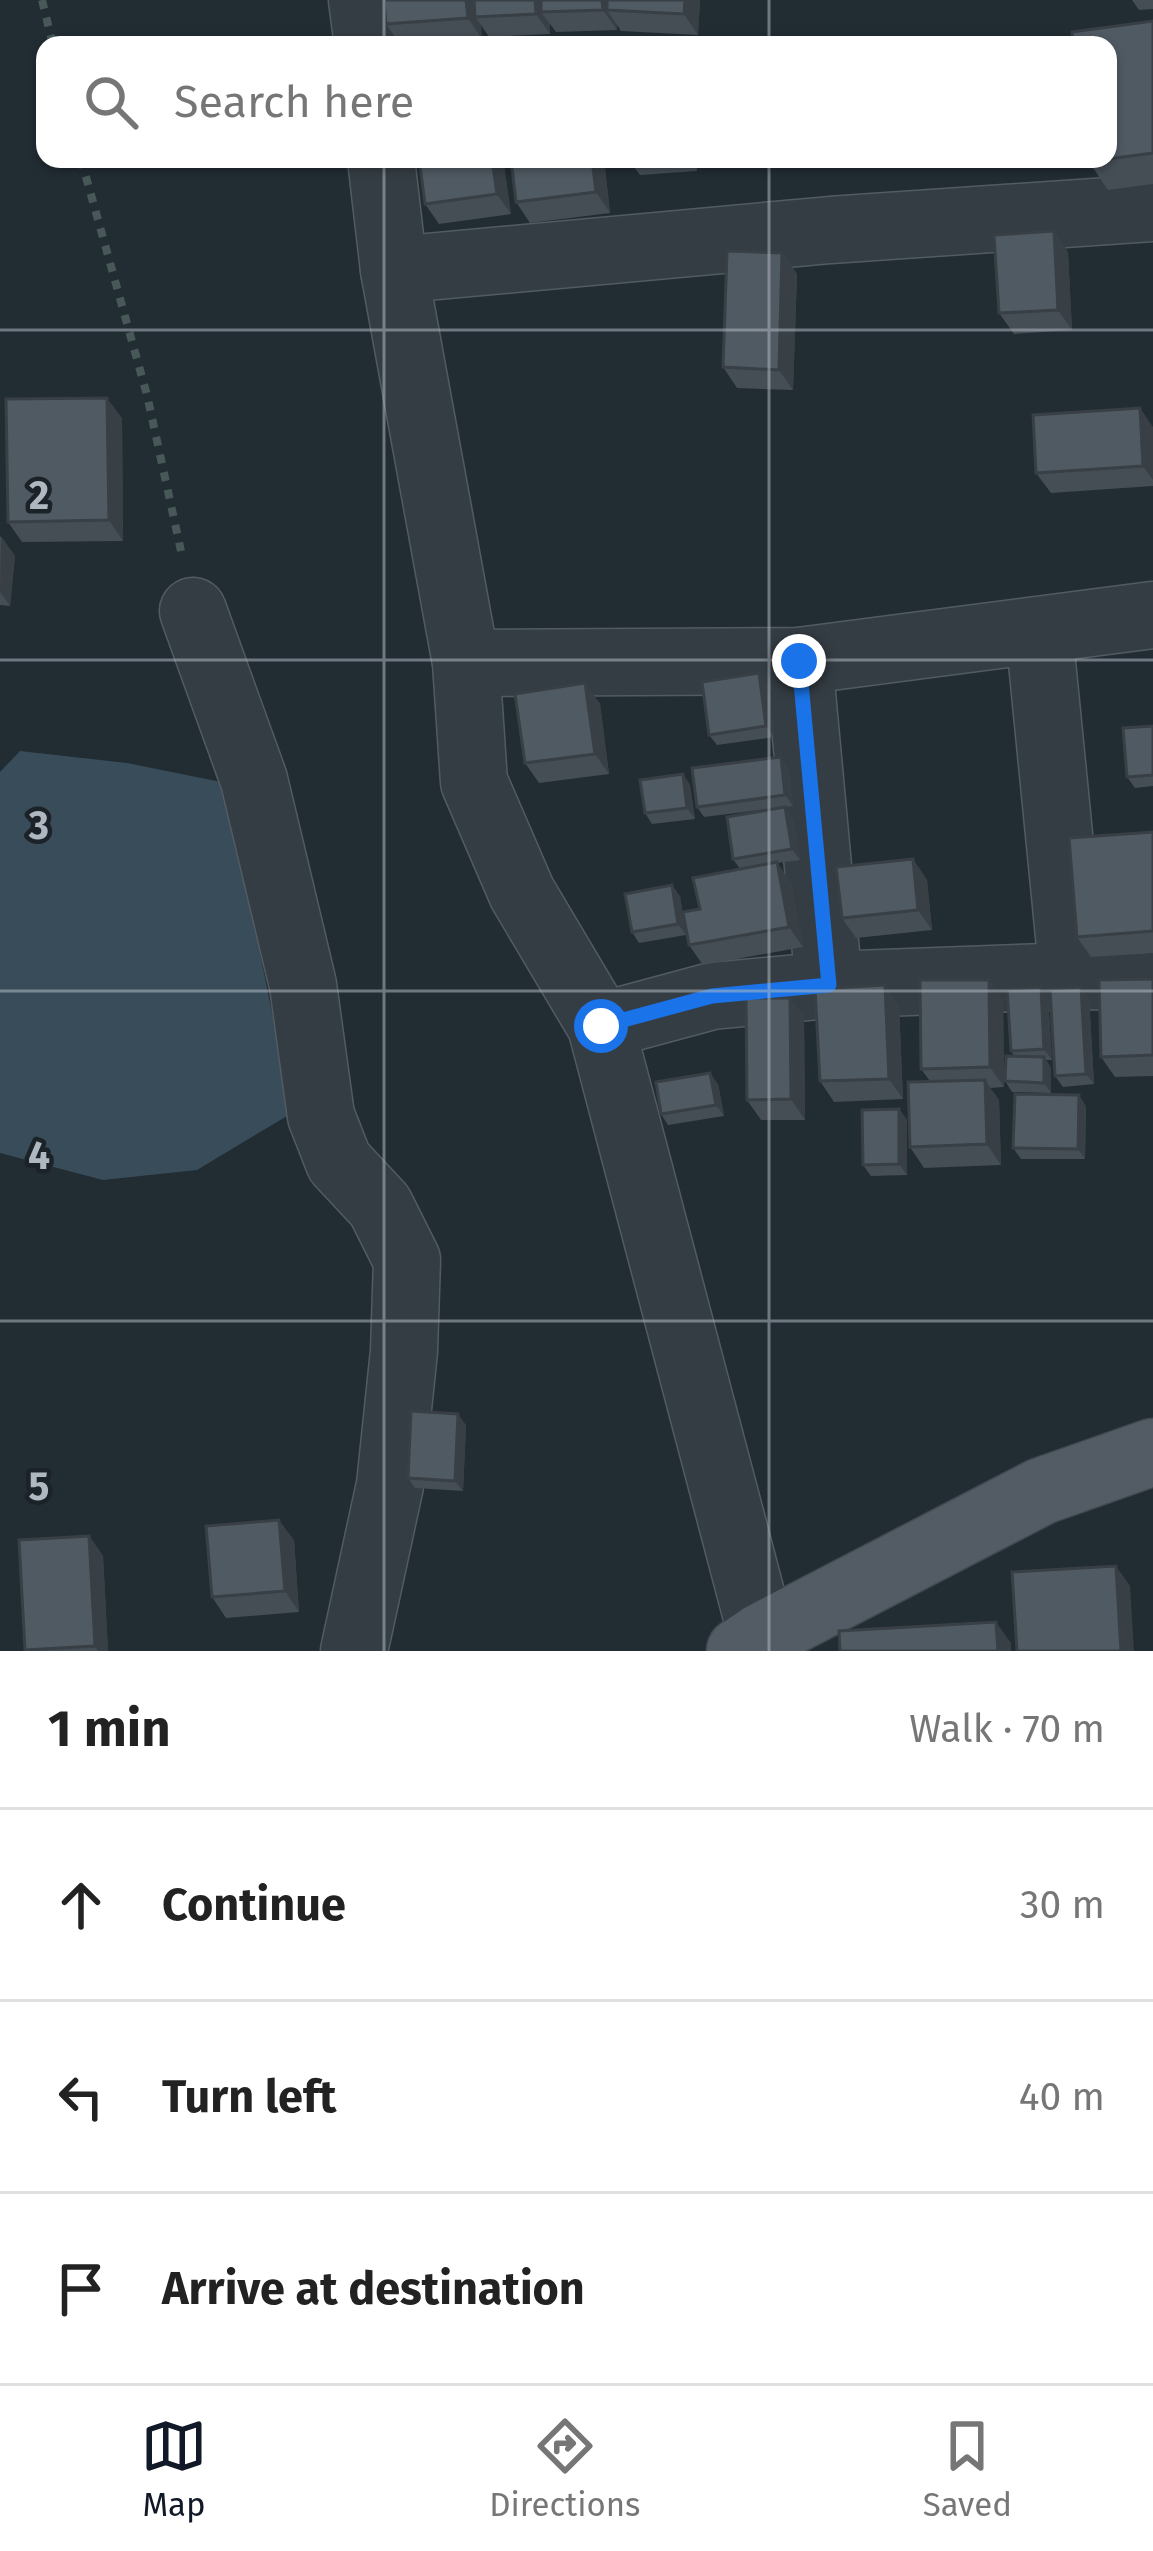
<!DOCTYPE html>
<meta charset="utf-8">
<style>
:root{--surface:#fff;--page:#f2f2f2;--text:#222;--muted:#767676;--line:#e0e0e0;--accent:#111827}
body{margin:0;font-family:"Fira Sans",sans-serif;background:var(--page);color:var(--text)}
.stop{position:absolute;width:36px;height:36px;margin:-27px;border:9px solid #1a73e8;border-radius:50%;background:#fff}
.stop.end{background:#1a73e8;border-color:#fff;box-shadow:0 3px 12px #0008}
.list{margin:0;padding:0;list-style:none}
h2{display:flex;justify-content:space-between;align-items:center;height:156px;margin:0;padding:0 48px;font-size:51px}
h2 small{font-size:39px;font-weight:400;color:var(--muted)}
.list li{display:grid;grid-template-columns:78px 1fr auto;gap:36px;align-items:center;box-sizing:border-box;height:192px;padding:0 48px;border-top:3px solid var(--line)}
.list b{display:block;font-size:45px;white-space:nowrap}
.list em{font-size:39px;font-style:normal;color:var(--muted)}
.icon{flex:none;width:66px;height:66px;fill:none;stroke:currentColor;stroke-width:2;stroke-linecap:round;stroke-linejoin:round}
.map{position:relative;flex:none;width:1153px;height:1651px;overflow:hidden}
.search{position:absolute;background:var(--surface);box-shadow:0 3px 9px #0004;left:36px;right:36px;top:36px;height:132px;display:flex;align-items:center;gap:30px;box-sizing:border-box;padding:0 42px;border-radius:24px;color:var(--muted);font-size:45px}
.sheet{height:732px;background:var(--surface)}
nav{display:flex;justify-content:space-around;align-items:center;box-sizing:border-box;height:168px;border-top:3px solid var(--line);background:var(--surface);font-size:33px;color:var(--muted)}
nav a{display:grid;justify-items:center;gap:6px}
nav .on{color:var(--accent)}
.map>svg:first-child{display:block}
.water{fill:#394c5a}
.lines{fill:none;stroke-linecap:round;stroke-linejoin:round}
.minor-casing{stroke:#525b62;stroke-width:69}
.major-casing{stroke:#414951;stroke-width:69}
.path{stroke:#485858;stroke-width:8;stroke-dasharray:9 9;stroke-linecap:butt}
.minor{stroke:#353d44;stroke-width:66}
.major{stroke:#535c64;stroke-width:66}
.wall{fill:#454d55}
.shaded-wall{fill:#383f45}
.building{fill:#505a63;stroke:#383f45;stroke-width:3}
.route{stroke:#1a73e8;stroke-width:15}
.grid{fill:none;stroke:#afb8c1;stroke-width:3;stroke-opacity:0.55}
.grid-label{font-size:39px;text-anchor:middle;font-weight:bold;fill:#afb8c1;stroke:#1b2228;stroke-width:9;stroke-linejoin:round;paint-order:stroke}
</style>
<div class="map">
<svg width="1153" height="1651" viewBox="0 0 1153 1651">
<rect width="100%" height="100%" fill="#222c33"/>
<!-- water -->
<path class="water" d="M20 751 127 763 226 783 292 1113 197 1170 103 1180 0 1153V772Z"/>
<g class="lines">
<!-- minor casing -->
<g class="minor-casing">
<g id="minor">
<path d="M362 0 368 45"/>
<path d="M381 159 394 270 466 663 474 782 522 893 601 1026 762 1636"/>
<path d="M394 270 830 230 1153 208"/>
<path d="M193 611 254 780 303 985 321 1116 339 1162 380 1206 407 1260 404 1351 390 1485 354 1651"/>
<path d="M1039 632 1073 976"/>
<path d="M799 661 829 985"/>
<path d="M466 663 799 661 1153 615"/>
<path d="M601 1026 712 996 829 985 1073 976 1153 977"/>
</g>
</g>
<!-- major casing -->
<g class="major-casing">
<path id="major" d="M740 1651 762 1636 1042 1491 1153 1452"/>
</g>
<!-- path -->
<g class="path">
<path d="M42 0 53 45"/>
<path d="M81 159 147 395 181 551"/>
</g>
<!-- minor -->
<use href="#minor" class="minor"/>
<!-- major -->
<use href="#major" class="major"/>
</g>
<!-- wall -->
<g class="wall">
<path d="M700 0 698 35 621 31 617 25V30L556 32 550 24V34L489 37 481 25 482 39 400 44 386 24Z"/>
<path d="M1132 0H1153V9L1139 10Z"/>
<path d="M1153 21V184L1108 190 1089 162Z"/>
<path d="M419 159H503L511 214 439 224 425 204Z"/>
<path d="M511 159H604L610 213 530 223 516 202Z"/>
<path d="M628 159H696L697 171 640 175Z"/>
<path d="M742 159H805L747 166Z"/>
<path d="M1054 231 1068 252 1072 330 1014 334 999 313Z"/>
<path d="M782 253 797 274 793 390 737 388 723 367Z"/>
<path d="M122 418 123 541 22 542 8 522Z"/>
<path d="M1153 427V486L1051 493 1036 473Z"/>
<path d="M0 536 15 556 10 606 0 605Z"/>
<path d="M759 673 767 684 774 737 717 745 709 735Z"/>
<path d="M585 683 600 704 609 774 539 783 525 763Z"/>
<path d="M1153 726V786L1135 788 1127 777Z"/>
<path d="M781 757 788 767 793 806 704 817 697 807Z"/>
<path d="M683 774 690 785 695 819 652 824 645 813Z"/>
<path d="M793 818 800 860 777 863 791 883 803 947 703 965 689 945 740 869 733 859Z"/>
<path d="M1153 832V953L1091 957 1077 937Z"/>
<path d="M913 859 927 880 932 930 856 938 842 918Z"/>
<path d="M680 896 686 935 639 943 632 932Z"/>
<path d="M1153 979V1076L1115 1077 1101 1057Z"/>
<path d="M1048 997 1052 1060H1046L1051 1068V1093L1012 1092 1005 1081 1015 1057 1011 1051Z"/>
<path d="M1089 997 1094 1084 1063 1087 1055 1076Z"/>
<path d="M790 998 804 1018 805 1120H761L747 1100Z"/>
<path d="M1003 1000 1004 1087 990 1088 999 1100 1001 1165 924 1168 910 1147 930 1081 921 1069Z"/>
<path d="M899 1005 903 1099 834 1102 820 1081Z"/>
<path d="M718 1084 724 1116 668 1125 661 1114Z"/>
<path d="M1086 1106 1085 1159H1021L1013 1148Z"/>
<path d="M899 1109 907 1120V1175L871 1176 863 1165Z"/>
<path d="M466 1425 463 1491 415 1488 408 1478Z"/>
<path d="M89 1536 103 1556 108 1651H26Z"/>
<path d="M294 1540 299 1612 226 1618 212 1597Z"/>
</g>
<!-- shaded-wall -->
<g class="shaded-wall">
<path d="M466 0H479L475 17 481 25 482 39 468 18Z"/>
<path d="M535 0H548L541 12 550 24V34L536 14Z"/>
<path d="M602 0H616L607 10 617 25V30L603 10Z"/>
<path d="M685 0H700L698 35 684 14Z"/>
<path d="M492 159H503L511 214 497 194Z"/>
<path d="M592 159H604L610 213 596 192Z"/>
<path d="M1054 231 1068 252 1072 330 1058 310Z"/>
<path d="M782 253 797 274 793 390 779 370Z"/>
<path d="M107 398 122 418 123 541 109 520Z"/>
<path d="M1140 408 1153 427V480L1143 466Z"/>
<path d="M1 536 15 556 10 606 0 592Z"/>
<path d="M759 673 767 684 774 737 766 726Z"/>
<path d="M585 683 600 704 609 774 595 754Z"/>
<path d="M781 757 788 767 793 806 785 795Z"/>
<path d="M683 774 690 785 695 819 687 808Z"/>
<path d="M785 807 793 818 800 860 792 849Z"/>
<path d="M913 859 927 880 932 930 918 910Z"/>
<path d="M777 862 791 883 803 947 789 927Z"/>
<path d="M672 885 680 896 686 935 678 924Z"/>
<path d="M989 980 1003 1000 1004 1087 990 1067Z"/>
<path d="M885 985 899 1005 903 1099 889 1079Z"/>
<path d="M1041 987 1048 997 1052 1060 1044 1049Z"/>
<path d="M1081 987 1089 997 1094 1084 1086 1074Z"/>
<path d="M790 998 804 1018 805 1120 791 1099Z"/>
<path d="M1044 1057 1051 1068V1093L1044 1083Z"/>
<path d="M710 1073 718 1084 724 1116 716 1105Z"/>
<path d="M985 1080 999 1100 1001 1165 987 1144Z"/>
<path d="M1079 1095 1086 1106 1085 1159 1078 1149Z"/>
<path d="M899 1109 907 1120V1175L899 1164Z"/>
<path d="M458 1414 466 1425 463 1491 455 1481Z"/>
<path d="M279 1520 294 1540 299 1612 285 1591Z"/>
<path d="M89 1536 103 1556 108 1651H98L95 1646Z"/>
<path d="M1116 1566 1130 1586 1134 1651H1121Z"/>
<path d="M996 1622 1011 1643V1651H998Z"/>
</g>
<!-- building -->
<g class="building">
<path d="M384 0H466L468 18 386 24Z"/>
<path d="M474 0H535L536 14 475 17Z"/>
<path d="M541 0H602L603 10 541 12Z"/>
<path d="M607 0H685L684 14 607 10Z"/>
<path d="M1153 21V153L1108 159V45H1073L1072 32Z"/>
<path d="M419 159H492L497 194 425 204Z"/>
<path d="M511 159H592L596 192 516 202Z"/>
<path d="M1054 231 1058 310 999 313 994 235Z"/>
<path d="M727 251 782 253 779 370 723 367Z"/>
<path d="M107 398 109 520 8 522 6 399Z"/>
<path d="M1140 408 1143 466 1036 473 1033 415Z"/>
<path d="M759 673 766 726 709 735 702 682Z"/>
<path d="M585 683 595 754 525 763 515 694Z"/>
<path d="M1153 726V775L1127 777 1123 728Z"/>
<path d="M781 757 785 795 697 807 692 768Z"/>
<path d="M683 774 687 808 645 813 640 780Z"/>
<path d="M785 807 792 849 733 859 727 817Z"/>
<path d="M1153 832V931L1077 937 1069 838Z"/>
<path d="M913 859 918 910 842 918 836 867Z"/>
<path d="M777 862 789 927 689 945 683 912 700 909 693 878Z"/>
<path d="M672 885 678 924 632 932 625 894Z"/>
<path d="M1153 979V1055L1101 1057 1099 980Z"/>
<path d="M920 980H989L990 1067 921 1069Z"/>
<path d="M885 985 889 1079 820 1081 815 989Z"/>
<path d="M1041 987 1044 1049 1011 1051 1007 989Z"/>
<path d="M1081 987 1086 1074 1055 1076 1050 989Z"/>
<path d="M746 998H790L791 1099 747 1100Z"/>
<path d="M1006 1056 1044 1057V1083L1005 1081Z"/>
<path d="M710 1073 716 1105 661 1114 656 1082Z"/>
<path d="M985 1080 987 1144 910 1147 908 1082Z"/>
<path d="M1015 1094 1079 1095 1078 1149 1013 1148Z"/>
<path d="M899 1109V1164L863 1165 862 1110Z"/>
<path d="M411 1411 458 1414 455 1481 408 1478Z"/>
<path d="M279 1520 285 1591 212 1597 206 1526Z"/>
<path d="M89 1536 95 1646 25 1650 19 1540Z"/>
<path d="M1116 1566 1121 1651H1017L1012 1572Z"/>
<path d="M996 1622 998 1651H840L839 1631Z"/>
</g>
<g class="lines">
<!-- route -->
<path class="route" d="M601 1026 712 996 829 985 799 661"/>
</g>
<!-- grid -->
<path class="grid" d="M384 0V45M769 0V45M384 159V1651M769 159V1651M0 330H1153M0 660H1153M0 991H1153M0 1321H1153"/>
<g class="grid-label">
<text x="39" y="509">2</text>
<text x="39" y="839">3</text>
<text x="39" y="1169">4</text>
<text x="39" y="1500">5</text>
</g>
</svg>
<div class="stop" style="left:601px;top:1026px"></div>
<div class="stop end" style="left:799px;top:661px"></div>
<div class="search"><svg class="icon" aria-label="search" viewBox="0 0 24 24"><circle cx="10" cy="10" r="6"/><path d="M15 15l6 6"/></svg>Search here</div>
</div>
<section class="sheet">
<h2>1 min<small>Walk · 70 m</small></h2>
<ul class="list">
<li><svg class="icon" aria-label="ahead" viewBox="0 0 24 24"><path d="M12 20V5M6 11l6-6 6 6"/></svg><div><b>Continue</b></div><em>30 m</em></li>
<li><svg class="icon" aria-label="left" viewBox="0 0 24 24"><path d="M17 20v-9H6M10 6l-5 5 5 5"/></svg><div><b>Turn left</b></div><em>40 m</em></li>
<li><svg class="icon" aria-label="arrive" viewBox="0 0 24 24"><path d="M6 21V4h12l-3 4 3 4H6"/></svg><div><b>Arrive at destination</b></div></li>
</ul>
</section>
<nav>
<a class="on"><svg class="icon" aria-label="map" viewBox="0 0 24 24"><path d="M3 6l6-2 6 2 6-2v14l-6 2-6-2-6 2zM9 4v14M15 6v14"/></svg>Map</a>
<a><svg class="icon" aria-label="directions" viewBox="0 0 24 24"><path d="M12 3l9 9-9 9-9-9zM9 14v-3h6M13 9l2 2-2 2"/></svg>Directions</a>
<a><svg class="icon" aria-label="saved" viewBox="0 0 24 24"><path d="M7 4h10v16l-5-4-5 4z"/></svg>Saved</a>
</nav>
